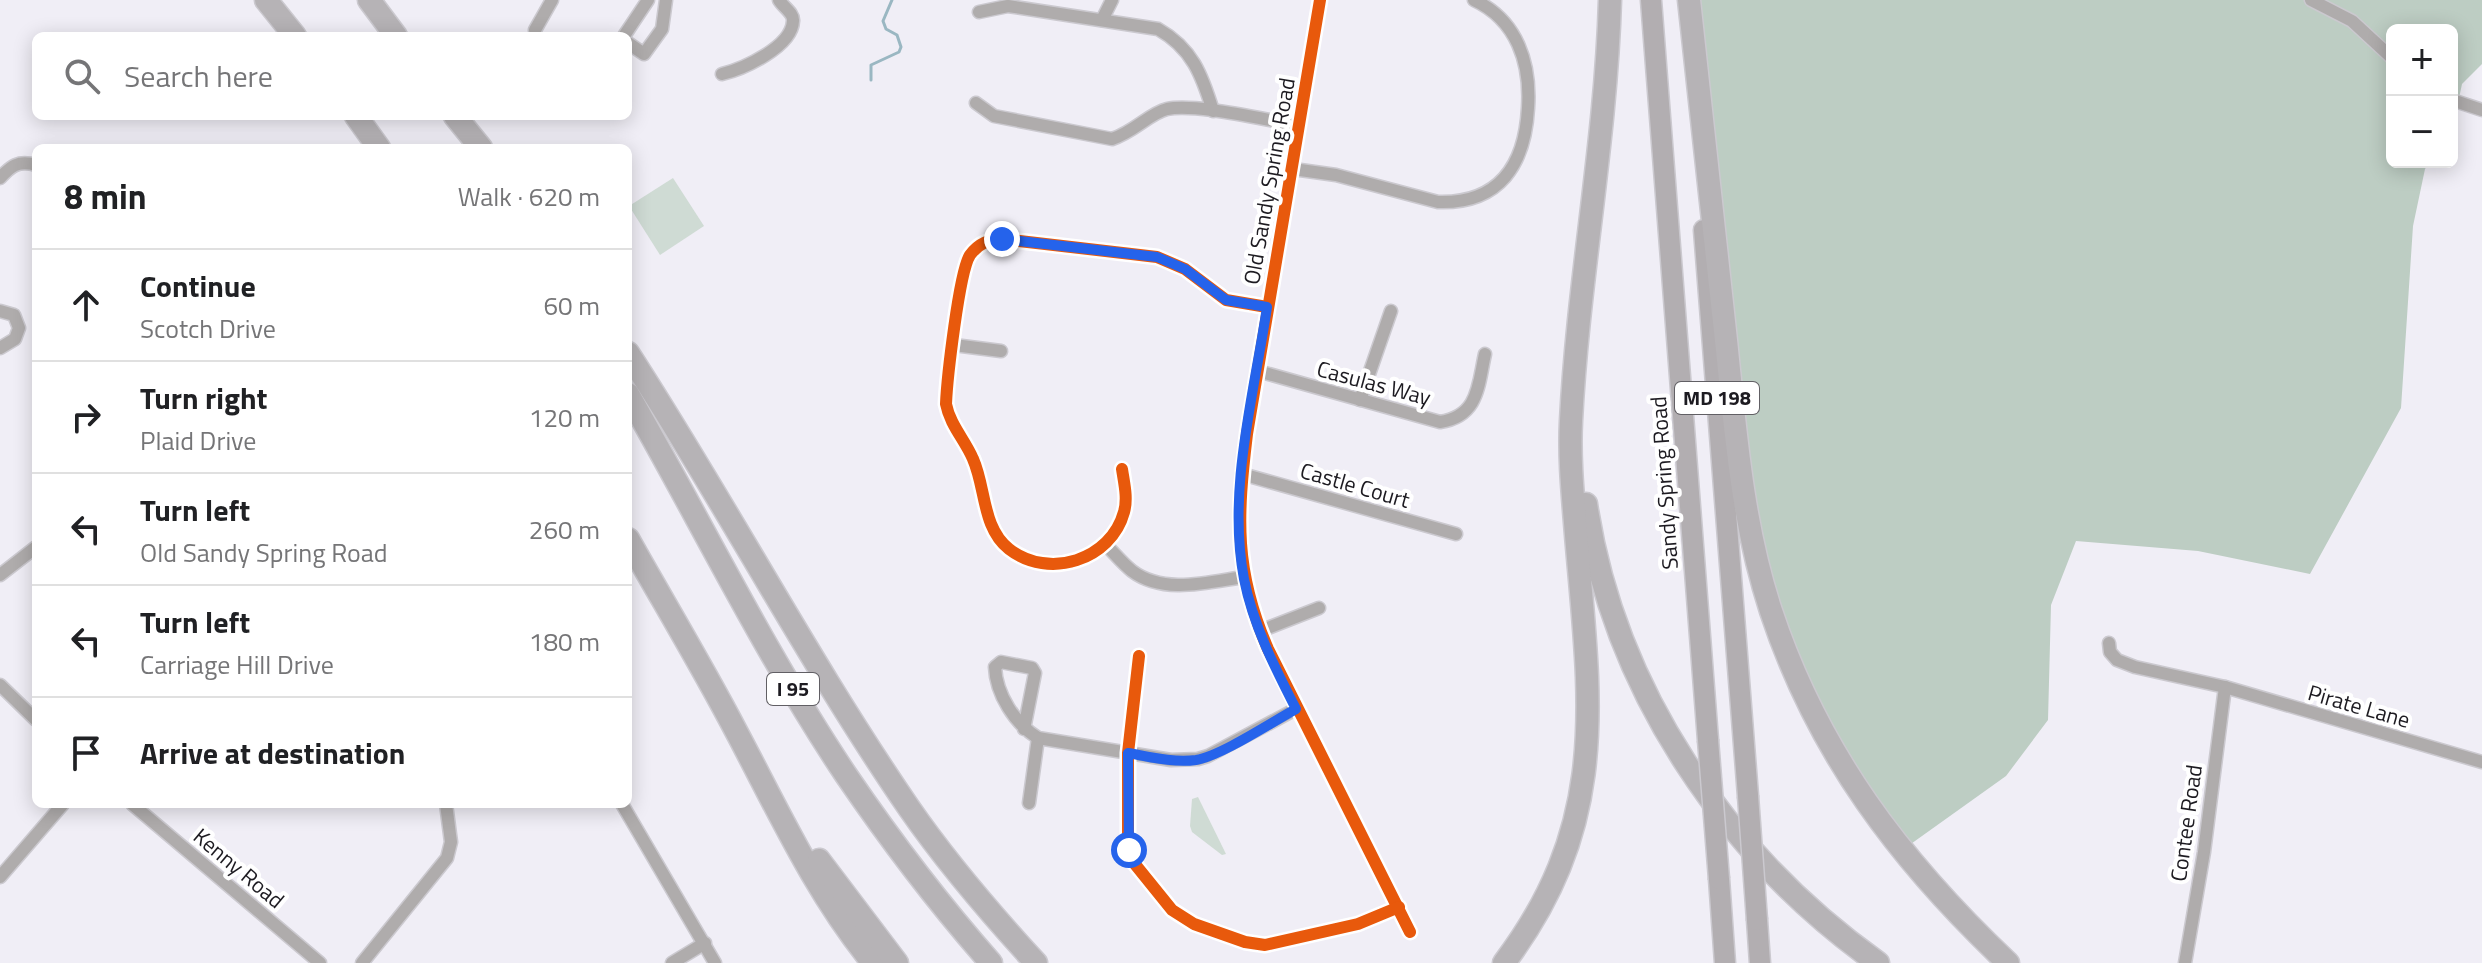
<!DOCTYPE html>
<meta charset="utf-8">
<style>
:root{--surface:#fff;--page:#f2f2f2;--text:#202124;--muted:#757577;--line:#e0e0e0}
body{margin:0;font-family:"Titillium Web",sans-serif;background:var(--page);color:var(--text)}
.controls{position:absolute;right:24px;top:24px;display:grid;overflow:hidden;border-radius:12px;box-shadow:0 4px 20px #0003}
.controls button{width:72px;height:72px;display:grid;place-items:center;padding:0;border:0;border-bottom:2px solid var(--line);background:var(--surface);color:var(--text);font:40px sans-serif}
.stop{position:absolute;width:24px;height:24px;margin:-18px;border:6px solid #2563eb;border-radius:50%;background:#fff}
.stop.end{background:#2563eb;border-color:#fff;box-shadow:0 2px 8px #0008}
.list{margin:0;padding:0;list-style:none}
h2{display:flex;justify-content:space-between;align-items:center;height:104px;margin:0;padding:0 32px;font-size:34px}
h2 small{font-size:26px;font-weight:400;color:var(--muted)}
.list li{display:grid;grid-template-columns:52px 1fr auto;gap:24px;align-items:center;box-sizing:border-box;height:112px;padding:0 32px;border-top:2px solid var(--line)}
.list b{display:block;font-size:30px;white-space:nowrap}
.list p{margin:0;font-size:26px;white-space:nowrap;color:var(--muted)}
.list em{font-size:26px;font-style:normal;color:var(--muted)}
.icon{flex:none;width:44px;height:44px;fill:none;stroke:currentColor;stroke-width:2;stroke-linecap:round;stroke-linejoin:round}
.map{position:relative;flex:none;width:2482px;height:963px;overflow:hidden}
.search{position:absolute;background:var(--surface);box-shadow:0 4px 20px #0003;left:32px;top:32px;width:600px;height:88px;display:flex;align-items:center;gap:20px;box-sizing:border-box;padding:0 28px;border-radius:12px;color:var(--muted);font-size:30px}
.panel{position:absolute;background:var(--surface);box-shadow:0 4px 20px #0003;left:32px;top:144px;width:600px;height:664px;border-radius:12px}
.map>svg:first-child{display:block}
.green{fill:#cfdbd4}
.forest{fill:#bdcdc3}
.lines{fill:none;stroke-linecap:round;stroke-linejoin:round}
.stream{stroke:#9ab7c2;stroke-width:3}
.minor-casing{stroke:#cbc9cf;stroke-width:15}
.primary-casing{stroke:#cbc9cf;stroke-width:23}
.motorway-casing{stroke:#cbc9cf;stroke-width:25}
.minor{stroke:#afacac;stroke-width:12}
.primary{stroke:#b2aeb1;stroke-width:20}
.motorway{stroke:#b6b3b6;stroke-width:22}
.primary-bridge-casing{stroke:#cbc9cf;stroke-width:23;stroke-linecap:butt}
.primary-bridge{stroke:#b2aeb1;stroke-width:20}
.cycleway-casing{stroke:#fff;stroke-width:17}
.cycleway{stroke:#e8590c;stroke-width:12}
.route{stroke:#2563eb;stroke-width:10}
.labels{text-anchor:middle;stroke-width:8;stroke-linejoin:round;paint-order:stroke}
.shield{fill:#fff;stroke:#615f64;stroke-width:2}
.shield-label{font-size:20px;font-weight:bold;fill:#1d1b21}
.street-label{font-size:22px;fill:#1d1b21;stroke:#fff}
</style>
<div class="map">
<svg width="2482" height="963" viewBox="0 0 2482 963">
<rect width="100%" height="100%" fill="#f0eef6"/>
<!-- green -->
<g class="green">
<path d="M673 178 704 226 660 255 629 206Z"/>
<path d="M1198 797 1226 854 1222 855 1192 832 1190 826 1192 799Z"/>
</g>
<!-- forest -->
<path class="forest" d="M1689 0H2482V64L2462 84 2452 131V30H2392V162H2430L2425 169 2413 226 2401 408 2310 574 2198 551 2076 541 2051 605 2048 720 2006 776 1901 851 1843 767 1756 557Z"/>
<g class="lines">
<!-- stream -->
<path class="stream" d="M871 80V65L899 52 901 47 897 35 886 29 883 21 892 0"/>
<!-- minor casing -->
<g class="minor-casing">
<g id="minor">
<path d="M1320 0 1247 434C1237 517 1234 571 1268 649L1410 932"/>
<path d="M2311 0 2352 21 2392 58"/>
<path d="M979 12 1008 6 1158 29C1192 48 1202 75 1213 111"/>
<path d="M1102 20 1112 0"/>
<path d="M535 30 552 0"/>
<path d="M624 36 648 0"/>
<path d="M628 43 644 54 662 29 666 0"/>
<path d="M722 74C743 69 792 47 793 21 794 13 783 7 779 0"/>
<path d="M2452 100 2482 110"/>
<path d="M976 103 994 116 1112 139C1134 132 1150 113 1167 109 1196 103 1265 120 1298 125"/>
<path d="M1293 169 1336 175 1438 202C1500 204 1525 164 1528 108 1531 63 1517 20 1474 0"/>
<path d="M0 178C11 166 18 160 36 165"/>
<path d="M0 311 14 315 19 328 15 339 0 348"/>
<path d="M954 345 1001 351"/>
<path d="M1258 371 1440 422C1479 416 1478 385 1485 354"/>
<path d="M1360 400 1391 311"/>
<path d="M1122 469C1124 483 1128 498 1124 512 1111 560 1049 580 1009 549 982 528 986 488 973 459 965 440 950 425 946 404 947 380 959 272 970 255 979 243 988 240 1002 239L1157 257 1185 269 1226 300 1267 307"/>
<path d="M1242 474 1456 534"/>
<path d="M1105 544C1114 553 1123 564 1132 571 1164 595 1209 582 1244 577"/>
<path d="M0 575 36 547"/>
<path d="M1260 631 1319 608"/>
<path d="M2109 643 2110 652 2117 660 2135 667 2225 687 2482 762"/>
<path d="M1139 656 1128 753V847L1134 863 1172 910 1194 924 1245 942 1265 945 1358 924 1399 907"/>
<path d="M0 685 36 720"/>
<path d="M1024 729 1035 673 1032 668 1001 662 995 667C996 694 1015 724 1038 738L1171 760 1198 759 1208 756 1296 709"/>
<path d="M1029 803 1038 738"/>
<path d="M132 804 320 963"/>
<path d="M622 804 715 963"/>
<path d="M0 877 63 804"/>
<path d="M362 963 447 858 451 842 446 804"/>
<path d="M672 963 705 943"/>
<path d="M2185 963 2204 852 2225 687"/>
</g>
</g>
<!-- primary casing -->
<g class="primary-casing">
<g id="primary">
<path d="M1651 0 1708 740"/>
<path d="M1704 230 1748 796"/>
<path d="M1719 879 1725 963"/>
<path d="M1757 920 1760 963"/>
</g>
</g>
<!-- motorway casing -->
<g class="motorway-casing">
<g id="motorway">
<path d="M266 0 295 36"/>
<path d="M369 0 396 36"/>
<path d="M1689 0C1701 110 1713 220 1725 331 1735 424 1741 520 1771 611 1818 753 1900 861 2008 963"/>
<path d="M356 116 379 148"/>
<path d="M455 116 481 148"/>
<path d="M628 353C725 502 808 661 909 808 947 863 991 914 1036 963"/>
<path d="M628 394C700 520 765 654 846 775 891 841 938 903 991 963"/>
<path d="M1586 504C1614 690 1726 855 1878 963"/>
<path d="M628 539C664 603 702 666 736 731 778 810 816 894 873 963"/>
<path d="M819 860 897 963"/>
<path d="M1504 963C1611 821 1590 700 1576 535 1573 497 1569 459 1571 421 1578 280 1606 142 1610 0"/>
</g>
</g>
<!-- minor -->
<use href="#minor" class="minor"/>
<!-- primary -->
<use href="#primary" class="primary"/>
<!-- motorway -->
<use href="#motorway" class="motorway"/>
<!-- primary-bridge casing -->
<g class="primary-bridge-casing">
<g id="primary-bridge">
<path d="M1708 740 1719 879"/>
<path d="M1748 796 1757 920"/>
</g>
</g>
<!-- primary-bridge -->
<use href="#primary-bridge" class="primary-bridge"/>
<!-- cycleway casing -->
<g class="cycleway-casing">
<g id="cycleway">
<path d="M1320 0 1247 434C1237 517 1234 571 1268 649L1410 932"/>
<path d="M1122 469C1124 483 1128 498 1124 512 1111 560 1049 580 1009 549 982 528 986 488 973 459 965 440 950 425 946 404 947 380 959 272 970 255 979 243 988 240 1002 239L1157 257 1185 269 1226 300 1267 307"/>
<path d="M1139 656 1128 753V847L1134 863 1172 910 1194 924 1245 942 1265 945 1358 924 1399 907"/>
</g>
</g>
<!-- cycleway -->
<use href="#cycleway" class="cycleway"/>
</g>
<g class="lines">
<!-- route -->
<path class="route" d="M1002 239 1157 257 1185 269 1226 300 1267 307C1254 395 1227 490 1244 579 1253 625 1275 668 1296 709 1272 722 1221 756 1196 760 1174 763 1150 757 1128 753L1129 850"/>
</g>
<g class="labels">
<!-- shield labels -->
<g class="shield">
<rect x="1675" y="382" width="84" height="32" rx="6"/>
<rect x="767" y="673" width="52" height="32" rx="6"/>
</g>
<g class="shield-label">
<text x="1717" y="405">MD 198</text>
<text x="793" y="696">I 95</text>
</g>
<!-- street labels -->
<g class="street-label">
<text transform="translate(1269 181) rotate(-80)" y="8">Old Sandy Spring Road</text>
<text transform="translate(1374 383) rotate(15)" y="8">Casulas Way</text>
<text transform="translate(1664 483) rotate(-94)" y="8">Sandy Spring Road</text>
<text transform="translate(1355 485) rotate(16)" y="8">Castle Court</text>
<text transform="translate(2359 706) rotate(16)" y="8">Pirate Lane</text>
<text transform="translate(2186 823) rotate(-82)" y="8">Contee Road</text>
<text transform="translate(239 868) rotate(40)" y="8">Kenny Road</text>
</g>
</g>
</svg>
<div class="controls">
<button>+</button>
<button>−</button>
</div>
<div class="stop" style="left:1129px;top:850px"></div>
<div class="stop end" style="left:1002px;top:239px"></div>
<div class="search"><svg class="icon" aria-label="search" viewBox="0 0 24 24"><circle cx="10" cy="10" r="6"/><path d="M15 15l6 6"/></svg>Search here</div>
<section class="panel">
<h2>8 min<small>Walk · 620 m</small></h2>
<ul class="list">
<li><svg class="icon" aria-label="ahead" viewBox="0 0 24 24"><path d="M12 20V5M6 11l6-6 6 6"/></svg><div><b>Continue</b><p>Scotch Drive</p></div><em>60 m</em></li>
<li><svg class="icon" aria-label="right" viewBox="0 0 24 24"><path d="M7 20v-9h11M14 6l5 5-5 5"/></svg><div><b>Turn right</b><p>Plaid Drive</p></div><em>120 m</em></li>
<li><svg class="icon" aria-label="left" viewBox="0 0 24 24"><path d="M17 20v-9H6M10 6l-5 5 5 5"/></svg><div><b>Turn left</b><p>Old Sandy Spring Road</p></div><em>260 m</em></li>
<li><svg class="icon" aria-label="left" viewBox="0 0 24 24"><path d="M17 20v-9H6M10 6l-5 5 5 5"/></svg><div><b>Turn left</b><p>Carriage Hill Drive</p></div><em>180 m</em></li>
<li><svg class="icon" aria-label="arrive" viewBox="0 0 24 24"><path d="M6 21V4h12l-3 4 3 4H6"/></svg><div><b>Arrive at destination</b></div></li>
</ul>
</section>
</div>
